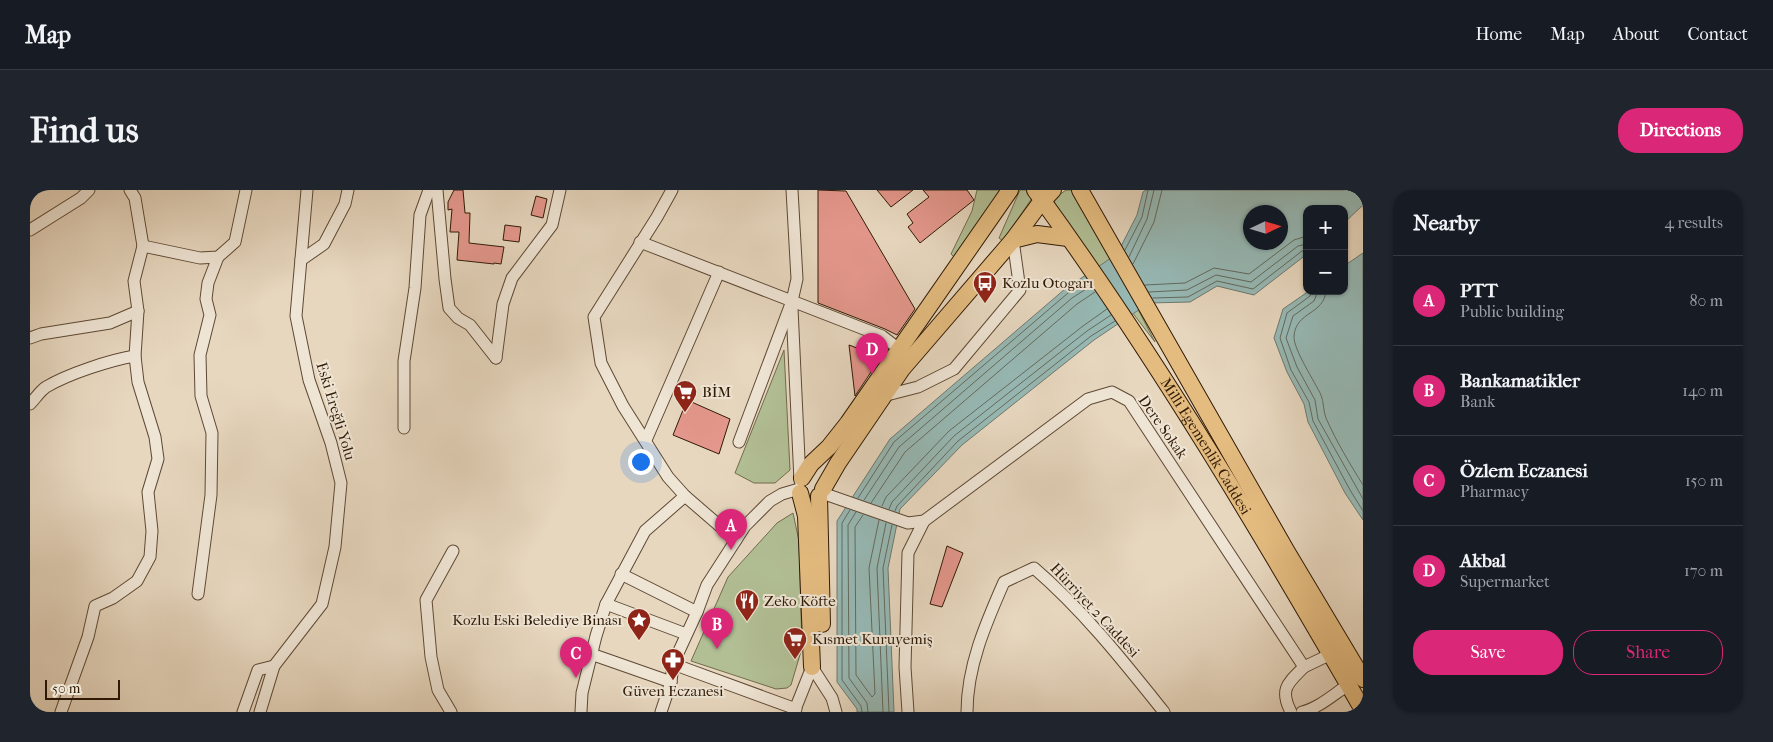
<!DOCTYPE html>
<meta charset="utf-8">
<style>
:root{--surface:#171b24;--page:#20242c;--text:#f1f3f6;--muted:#9ea1a6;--line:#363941;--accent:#db2777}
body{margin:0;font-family:"IM FELL French Canon",serif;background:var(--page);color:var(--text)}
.controls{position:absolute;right:15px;top:15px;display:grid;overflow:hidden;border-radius:10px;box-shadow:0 1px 4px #0004}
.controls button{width:45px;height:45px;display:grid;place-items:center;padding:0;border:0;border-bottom:1px solid var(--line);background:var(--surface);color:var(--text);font:25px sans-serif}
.compass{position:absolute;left:1213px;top:15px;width:45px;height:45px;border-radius:50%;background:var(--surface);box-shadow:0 1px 4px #0004;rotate:86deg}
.scale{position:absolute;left:15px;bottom:12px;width:75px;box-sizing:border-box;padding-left:5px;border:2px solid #301a05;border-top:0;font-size:14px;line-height:18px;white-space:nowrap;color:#301a05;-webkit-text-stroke:4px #efe5d5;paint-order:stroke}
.you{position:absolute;left:610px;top:271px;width:18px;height:18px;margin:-12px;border:4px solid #fff;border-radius:50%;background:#1a73e8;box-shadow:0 0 0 8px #1a73e833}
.badge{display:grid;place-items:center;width:32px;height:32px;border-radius:50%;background:var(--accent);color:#fff;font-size:16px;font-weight:700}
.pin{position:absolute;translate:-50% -41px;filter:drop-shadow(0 1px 2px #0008)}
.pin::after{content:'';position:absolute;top:26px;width:18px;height:15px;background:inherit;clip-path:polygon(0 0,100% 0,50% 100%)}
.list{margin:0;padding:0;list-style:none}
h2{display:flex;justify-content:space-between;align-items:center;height:65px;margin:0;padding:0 20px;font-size:21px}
h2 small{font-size:16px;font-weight:400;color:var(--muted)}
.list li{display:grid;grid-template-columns:32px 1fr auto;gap:15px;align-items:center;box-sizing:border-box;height:90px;padding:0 20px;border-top:1px solid var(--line)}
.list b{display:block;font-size:19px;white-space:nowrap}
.list p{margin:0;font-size:16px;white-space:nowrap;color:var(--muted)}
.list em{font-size:16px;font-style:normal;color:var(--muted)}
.actions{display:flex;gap:10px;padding:15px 20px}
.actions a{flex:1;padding:11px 0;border:1px solid var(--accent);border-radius:20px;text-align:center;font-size:18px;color:var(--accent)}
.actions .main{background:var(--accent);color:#fff}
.map{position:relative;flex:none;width:1333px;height:522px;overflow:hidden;border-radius:20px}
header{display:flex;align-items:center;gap:30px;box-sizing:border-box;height:70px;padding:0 25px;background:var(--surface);border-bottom:1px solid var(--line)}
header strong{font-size:24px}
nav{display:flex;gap:28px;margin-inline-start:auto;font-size:18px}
.intro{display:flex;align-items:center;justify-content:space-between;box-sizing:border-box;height:120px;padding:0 30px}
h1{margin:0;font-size:35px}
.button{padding:12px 22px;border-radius:20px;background:var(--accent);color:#fff;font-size:18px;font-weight:700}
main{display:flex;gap:30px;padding:0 30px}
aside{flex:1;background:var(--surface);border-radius:20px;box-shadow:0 1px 4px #0004}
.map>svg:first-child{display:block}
.green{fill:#b2bf95;stroke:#716c4d}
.water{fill:#97b9b5;stroke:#6e796f;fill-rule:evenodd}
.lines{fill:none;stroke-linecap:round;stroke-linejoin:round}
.shore{stroke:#646a5d;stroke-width:1}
.building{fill:#e4978c;stroke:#301a05}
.minor-casing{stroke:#5e4934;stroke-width:13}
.highway-casing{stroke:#301a05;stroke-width:18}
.minor{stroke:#efe5d5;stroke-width:11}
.highway{stroke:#e4bc80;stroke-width:16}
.labels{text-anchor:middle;stroke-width:4;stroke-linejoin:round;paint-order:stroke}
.poi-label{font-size:15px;fill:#301a05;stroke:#efe5d5;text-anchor:start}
.street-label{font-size:15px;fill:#301a05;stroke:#efe5d5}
</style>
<header>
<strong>Map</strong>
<nav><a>Home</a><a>Map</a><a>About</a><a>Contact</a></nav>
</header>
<div class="intro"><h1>Find us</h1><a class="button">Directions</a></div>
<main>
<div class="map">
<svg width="1333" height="522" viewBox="0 0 1333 522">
<rect width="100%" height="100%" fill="#e7d7bf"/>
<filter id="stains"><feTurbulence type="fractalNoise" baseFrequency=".004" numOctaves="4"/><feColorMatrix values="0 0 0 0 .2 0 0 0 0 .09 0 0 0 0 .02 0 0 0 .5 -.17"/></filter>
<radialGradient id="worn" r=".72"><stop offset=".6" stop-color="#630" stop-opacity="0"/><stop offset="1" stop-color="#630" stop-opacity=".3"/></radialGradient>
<!-- green -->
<g class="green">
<path d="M947 0H972L926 69 921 64 942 21Z"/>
<path d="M990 0H996L1002 8 973 51 969 48Z"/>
<path d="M1036 0H1046L1125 152 1018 13Z"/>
<path d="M754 160 760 280 745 293H724L705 283Z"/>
<path d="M763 323 769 351 772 458 761 495 757 498 746 499 661 471 698 387 747 333Z"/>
</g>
<!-- water -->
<g class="water">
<path d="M1116 0H1333V15L1314 33V19H1277V64L1224 105 1187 96 1160 112 1119 113 1064 150 932 255 870 319 858 378 864 522H827V519L807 492V331L860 249 1035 99 1087 64 1107 25 1113 2ZM1220 22H1250V52H1220Z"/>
<path d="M1333 63V330L1315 303 1278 232 1274 214 1257 182 1244 148 1253 119 1279 101H1314V76Z"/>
</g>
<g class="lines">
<!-- shore -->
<g class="shore">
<path d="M1095 60 1112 27 1118 0"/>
<path d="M1099 67 1117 29 1124 0"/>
<path d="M1103 74 1124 32 1132 0"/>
<path d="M1115 95 1155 93 1184 78 1219 84 1264 50 1277 46"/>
<path d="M1282 101 1280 106 1257 123 1250 148 1261 180 1279 212 1283 231 1320 300 1333 321"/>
<path d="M1288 101 1284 111 1263 126 1256 148 1267 177 1285 210 1288 229 1333 309"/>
<path d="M1296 101C1294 125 1266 121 1264 146 1263 159 1285 192 1291 205 1294 212 1293 221 1296 228 1306 251 1320 274 1333 295"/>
<path d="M1119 102 1157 100 1186 85 1221 92 1268 56 1277 54"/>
<path d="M1123 108 1158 107 1187 91 1223 99 1272 61 1277 60"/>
<path d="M828 308 864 252 1038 103 1057 90"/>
<path d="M834 310 869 257 1042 108 1061 96"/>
<path d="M841 313 875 262 1047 114 1065 102"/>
<path d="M852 316 856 307 919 241 1053 136 1077 119"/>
<path d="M859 319 862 312 924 246 1057 141 1081 125"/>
<path d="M820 320 812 333V490L831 516 832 522"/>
<path d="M865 321 867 316 928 251 1061 146 1085 131"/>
<path d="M826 322 818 335 819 488 837 513 838 522"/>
<path d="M833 325 825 337 826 485 842 507 845 504 839 378 849 330"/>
<path d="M853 522 847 378 856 333"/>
<path d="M859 522 853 378 862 335"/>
</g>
</g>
<!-- building -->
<g class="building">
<path d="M424 0H433L435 23H440L439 53 474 57 471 74 464 73V74L427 70 429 42H420L422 19 418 20V12Z"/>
<path d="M788 0 816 1 885 119 867 145 855 139 788 113Z"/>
<path d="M847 0H883L861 17Z"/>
<path d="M893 0H937L944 10 890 53 878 37 883 33 877 24 899 7Z"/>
<path d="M506 6 517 9 513 28 501 25Z"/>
<path d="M475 35 491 37 489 52 473 50Z"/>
<path d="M819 155 851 167 825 206Z"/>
<path d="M657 210 700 229 689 264 643 245Z"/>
<path d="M917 356 933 363 912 417 900 414Z"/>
</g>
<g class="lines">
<!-- minor casing -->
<g class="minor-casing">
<g id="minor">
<path d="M407 0 415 89 419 118 428 128 440 135 466 168"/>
<path d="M642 0 627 27 564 127 571 173 593 216 638 287 655 306 706 350"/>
<path d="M0 40 51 8 59 0"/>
<path d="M610 52 852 146 869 159"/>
<path d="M113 56 170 68 188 67 205 52 216 0"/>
<path d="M271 70 294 54 315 14 318 0"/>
<path d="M762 118 770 291"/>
<path d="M0 148 11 144 80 133 108 121"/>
<path d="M466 168 473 114 482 88 522 35 530 0"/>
<path d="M853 206 888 197 924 179 990 100 983 50"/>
<path d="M0 214C5 209 10 201 16 197 38 184 80 170 105 166"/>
<path d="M374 238V171L385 98 390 25 399 0"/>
<path d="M616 250 689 82"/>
<path d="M709 252 762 111 767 89 762 0"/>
<path d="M792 303 878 333 894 331 1058 209 1082 202 1099 211 1274 477 1301 464"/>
<path d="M591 384 667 422"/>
<path d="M168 404 181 305 182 243 171 206 170 165 180 125 176 109 178 93 188 67"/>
<path d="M576 414 656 444"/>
<path d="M561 464 641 492"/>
<path d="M643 474 766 519"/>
<path d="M782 477 802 508 806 522"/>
<path d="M31 522 58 447 65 416 83 408 107 391 120 367 122 341 118 302 128 269 125 247 108 192 105 166 108 121 104 91 113 56 105 8 100 0"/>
<path d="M213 522 228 480 244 476"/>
<path d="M230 522 244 476 292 414 305 357 311 293 301 253 279 190 266 126 277 0"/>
<path d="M421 522 408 500 401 467 396 410 423 361"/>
<path d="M551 522 552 503 566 446 576 414 615 341 655 306"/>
<path d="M631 522 641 492 643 474 667 422 677 395 715 336 740 311 752 304 769 299"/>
<path d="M764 522 782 477"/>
<path d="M878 522 875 477 878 363 894 331"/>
<path d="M937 522C937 476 956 433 974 392L1004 378C1053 420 1094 472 1134 522"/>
<path d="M1261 522C1249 499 1258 493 1274 477"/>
<path d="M1272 522C1289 518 1304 504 1318 495"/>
</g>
</g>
<!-- highway casing -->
<g class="highway-casing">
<g id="highway">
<path id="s1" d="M1005 0C1126 166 1231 343 1333 520"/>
<path d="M1050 0 1257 362 1333 489"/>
<path d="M983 50 1007 44 1038 48"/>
<path d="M772 288 781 274 799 257 818 233 980 0"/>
<path d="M793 299 808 273 872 179 983 50 1008 16 1023 0"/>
<path d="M770 303 776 326 782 477"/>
<path d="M789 306 792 434"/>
</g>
</g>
<!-- minor -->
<use href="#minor" class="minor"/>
<!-- highway -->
<use href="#highway" class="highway"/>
</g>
<!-- icons -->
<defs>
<g id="bus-pin" transform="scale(1.25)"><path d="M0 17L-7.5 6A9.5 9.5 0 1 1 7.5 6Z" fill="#8f2418" stroke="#efe5d5"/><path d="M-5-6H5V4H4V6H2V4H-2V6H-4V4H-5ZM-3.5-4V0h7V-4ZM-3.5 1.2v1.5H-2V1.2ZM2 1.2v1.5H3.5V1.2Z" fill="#fff"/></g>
<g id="supermarket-pin" transform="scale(1.25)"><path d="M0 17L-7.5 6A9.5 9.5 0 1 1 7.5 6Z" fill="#8f2418" stroke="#efe5d5"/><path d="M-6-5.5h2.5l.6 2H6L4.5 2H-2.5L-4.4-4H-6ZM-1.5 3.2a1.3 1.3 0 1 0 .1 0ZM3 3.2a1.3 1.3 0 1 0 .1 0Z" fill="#fff"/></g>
<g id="restaurant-pin" transform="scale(1.25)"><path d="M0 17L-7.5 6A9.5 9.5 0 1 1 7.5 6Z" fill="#8f2418" stroke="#efe5d5"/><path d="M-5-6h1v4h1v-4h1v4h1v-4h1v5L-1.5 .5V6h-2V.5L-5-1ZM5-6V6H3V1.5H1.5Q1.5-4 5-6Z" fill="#fff"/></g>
<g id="sight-pin" transform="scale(1.25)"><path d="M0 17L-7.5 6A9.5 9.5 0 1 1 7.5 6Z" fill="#8f2418" stroke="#efe5d5"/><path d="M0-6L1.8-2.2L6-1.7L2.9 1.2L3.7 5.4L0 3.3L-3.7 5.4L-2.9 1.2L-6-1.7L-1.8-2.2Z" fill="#fff"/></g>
<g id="pharmacy-pin" transform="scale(1.25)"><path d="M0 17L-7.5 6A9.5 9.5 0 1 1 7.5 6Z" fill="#8f2418" stroke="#efe5d5"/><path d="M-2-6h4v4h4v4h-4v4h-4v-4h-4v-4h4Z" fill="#fff"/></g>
</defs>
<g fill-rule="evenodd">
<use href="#bus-pin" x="955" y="93"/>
<use href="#supermarket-pin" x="655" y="202"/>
<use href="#restaurant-pin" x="717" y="411"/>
<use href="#sight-pin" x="609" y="430"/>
<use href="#supermarket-pin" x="765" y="449"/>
<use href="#pharmacy-pin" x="643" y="470"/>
</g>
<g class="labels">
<!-- poi labels -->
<g class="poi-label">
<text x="972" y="98">Kozlu Otogarı</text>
<text x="672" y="207">BİM</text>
<text x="734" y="416">Zeko Köfte</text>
<text x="592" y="435" text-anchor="end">Kozlu Eski Belediye Binası</text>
<text x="782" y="454">Kısmet Kuruyemiş</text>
<text x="643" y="506" text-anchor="middle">Güven Eczanesi</text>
</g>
<!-- street labels -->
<g class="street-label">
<text transform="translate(306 221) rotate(73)" y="5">Eski Ereğli Yolu</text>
<text transform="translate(1133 237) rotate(55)" y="5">Dere Sokak</text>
<text dy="5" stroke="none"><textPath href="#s1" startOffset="308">Milli Egemenlik Caddesi</textPath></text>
<text transform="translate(1065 420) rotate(47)" y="5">Hürriyet 2 Caddesi</text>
</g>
</g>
<rect width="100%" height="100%" filter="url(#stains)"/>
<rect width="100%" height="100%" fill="url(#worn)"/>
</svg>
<div class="controls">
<button>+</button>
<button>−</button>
</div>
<svg class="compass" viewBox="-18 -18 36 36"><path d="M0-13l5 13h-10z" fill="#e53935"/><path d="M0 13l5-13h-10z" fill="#9ea1a6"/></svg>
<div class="scale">50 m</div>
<div class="you"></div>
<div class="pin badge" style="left:701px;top:360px">A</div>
<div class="pin badge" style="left:687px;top:459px">B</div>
<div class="pin badge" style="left:546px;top:488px">C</div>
<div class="pin badge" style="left:842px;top:184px">D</div>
</div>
<aside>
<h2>Nearby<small>4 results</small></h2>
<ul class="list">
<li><span class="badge">A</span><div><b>PTT</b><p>Public building</p></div><em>80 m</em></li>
<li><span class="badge">B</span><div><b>Bankamatikler</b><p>Bank</p></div><em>140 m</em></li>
<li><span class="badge">C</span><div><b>Özlem Eczanesi</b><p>Pharmacy</p></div><em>150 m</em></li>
<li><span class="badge">D</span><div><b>Akbal</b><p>Supermarket</p></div><em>170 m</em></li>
</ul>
<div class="actions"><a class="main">Save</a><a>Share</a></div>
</aside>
</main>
